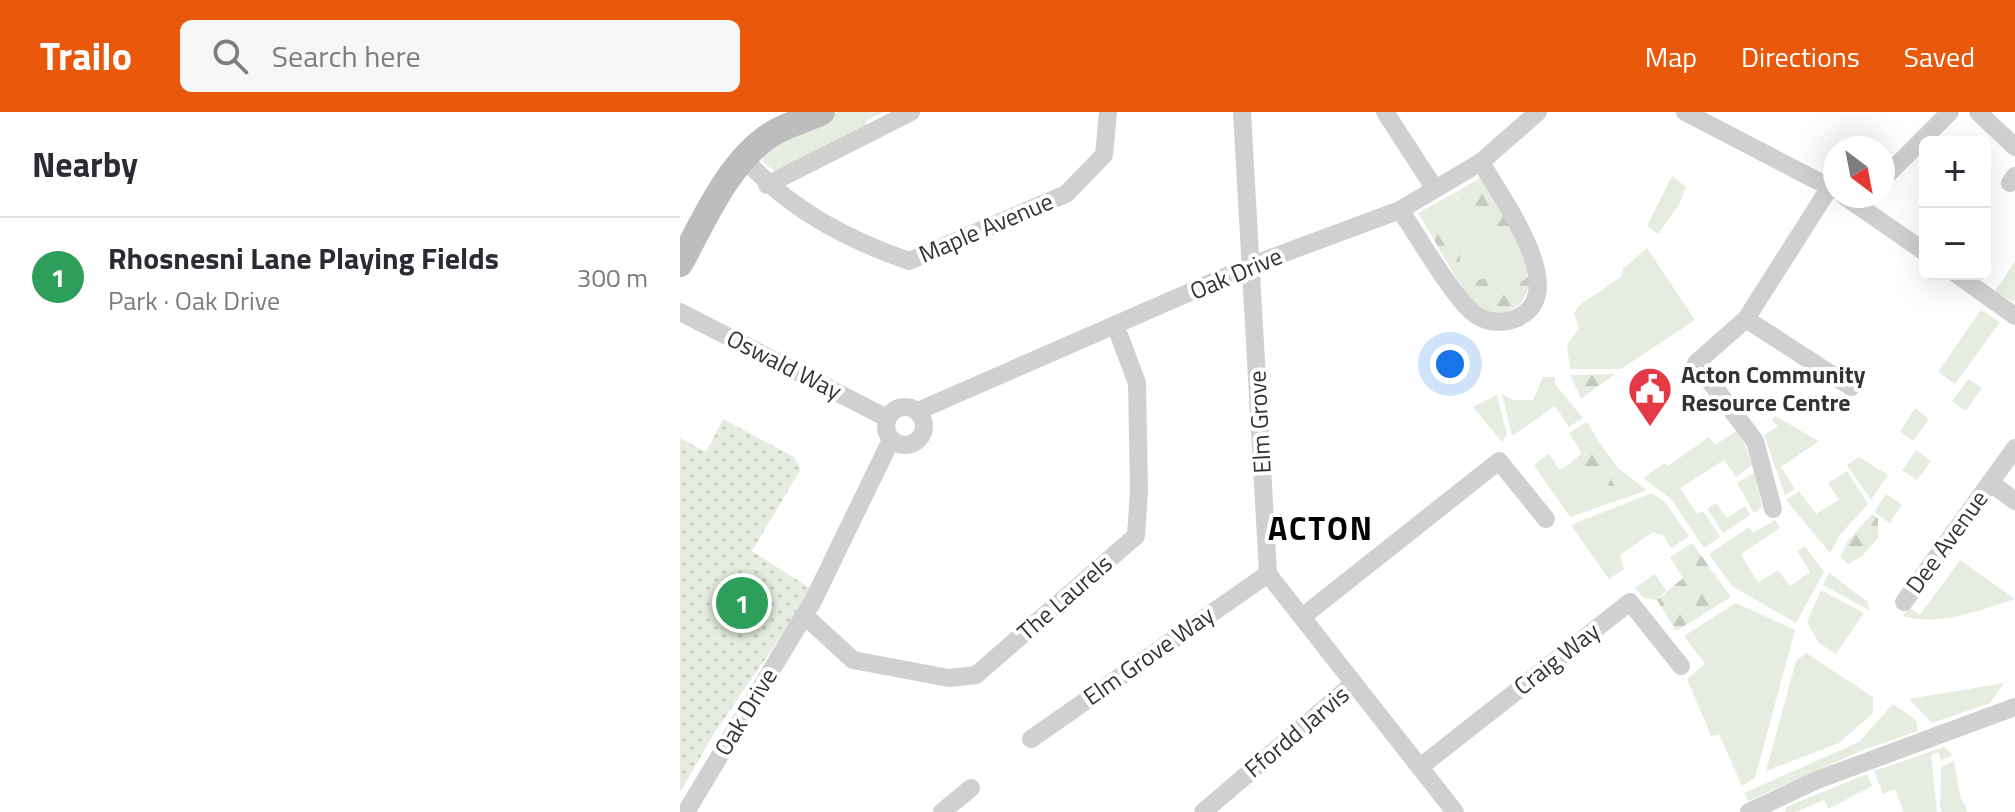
<!DOCTYPE html>
<meta charset="utf-8">
<style>
:root{--surface:#fff;--page:#f7f7f7;--text:#2b2b33;--muted:#7c7c81;--line:#e1e1e2;--accent:#ea580c}
body{margin:0;font-family:"Titillium Web",sans-serif;background:var(--page);color:var(--text)}
.controls{position:absolute;right:24px;top:24px;display:grid;overflow:hidden;border-radius:12px;box-shadow:0 8px 32px #0002}
.controls button{width:72px;height:72px;display:grid;place-items:center;padding:0;border:0;border-bottom:2px solid var(--line);background:var(--surface);color:var(--text);font:40px sans-serif}
.compass{position:absolute;left:1143px;top:24px;width:72px;height:72px;border-radius:50%;background:var(--surface);box-shadow:0 8px 32px #0002;rotate:148deg}
.you{position:absolute;left:770px;top:252px;width:28px;height:28px;margin:-20px;border:6px solid #fff;border-radius:50%;background:#1a73e8;box-shadow:0 0 0 12px #1a73e833}
.badge{display:grid;place-items:center;width:52px;height:52px;border-radius:50%;background:var(--accent);color:#fff;font-size:26px;font-weight:700}
.pin{position:absolute;translate:-50% -50%;border:4px solid #fff;box-shadow:0 2px 8px #0006}
.list{margin:0;padding:0;list-style:none}
h2{display:flex;justify-content:space-between;align-items:center;height:104px;margin:0;padding:0 32px;font-size:34px}
h2 small{font-size:26px;font-weight:400;color:var(--muted)}
.list li{display:grid;grid-template-columns:52px 1fr auto;gap:24px;align-items:center;box-sizing:border-box;height:120px;padding:0 32px;border-top:2px solid var(--line)}
.list b{display:block;font-size:30px;white-space:nowrap}
.list p{margin:0;font-size:26px;white-space:nowrap;color:var(--muted)}
.list em{font-size:26px;font-style:normal;color:var(--muted)}
.icon{flex:none;width:44px;height:44px;fill:none;stroke:currentColor;stroke-width:2;stroke-linecap:round;stroke-linejoin:round}
.map{position:relative;flex:none;width:1335px;height:700px;overflow:hidden}
header{display:flex;align-items:center;gap:48px;box-sizing:border-box;height:112px;padding:0 40px;background:var(--accent);color:#fff}
header strong{font-size:38px}
nav{display:flex;gap:44px;margin-inline-start:auto;font-size:28px}
.search{width:560px;height:72px;background:var(--page);display:flex;align-items:center;gap:20px;box-sizing:border-box;padding:0 28px;border-radius:12px;color:var(--muted);font-size:30px}
main{display:flex}
aside{flex:1;background:var(--surface)}
.map>svg:first-child{display:block}
.grass{fill:#e6ecdf}
.forest{fill:url(#forest-firs)}
.park{fill:url(#park-dots)}
.lines{fill:none;stroke-linecap:round;stroke-linejoin:round}
.street{stroke:#d0d0d0;stroke-width:18}
.secondary{stroke:#bdbdbd;stroke-width:26}
.labels{text-anchor:middle;stroke-width:8;stroke-linejoin:round;paint-order:stroke}
.street-label{font-size:24px;fill:#333;stroke:#fff}
.poi-label{font-size:24px;font-weight:bold;fill:#333;stroke:#fff;text-anchor:start}
.district-label{font-size:32px;font-weight:bold;letter-spacing:2px;fill:#000;stroke:#fff}
</style>
<header>
<strong>Trailo</strong>
<div class="search"><svg class="icon" aria-label="search" viewBox="0 0 24 24"><circle cx="10" cy="10" r="6"/><path d="M15 15l6 6"/></svg>Search here</div>
<nav><a>Map</a><a>Directions</a><a>Saved</a></nav>
</header>
<main>
<aside>
<h2>Nearby<small></small></h2>
<ul class="list">
<li><span class="badge" style="background:#2e9e5b">1</span><div><b>Rhosnesni Lane Playing Fields</b><p>Park · Oak Drive</p></div><em>300 m</em></li>
</ul>
</aside>
<div class="map">
<svg width="1335" height="700" viewBox="0 0 1335 700">
<defs>
<pattern id="forest-firs" width="22" height="20" patternUnits="userSpaceOnUse" patternTransform="scale(2)"><rect width="22" height="20" fill="#e6ecdf"/><path d="M5 1l3.5 6h-7zM16 11l3.5 6h-7z" fill="#c6cbc0"/></pattern>
<pattern id="park-dots" width="8" height="8" patternUnits="userSpaceOnUse" patternTransform="scale(2)"><rect width="8" height="8" fill="#e6ecdf"/><path d="M2 2h.1M6 6h.1" fill="none" stroke="#c6cbc0" stroke-width="1.8" stroke-linecap="round"/></pattern>
</defs>
<rect width="100%" height="100%" fill="#fff"/>
<!-- grass -->
<g class="grass">
<path d="M158 0H203L187 8 185 19 97 60 83 51 82 43 91 34Z"/>
<path d="M992 64 1006 75 999 93 978 122 967 114Z"/>
<path d="M778 79 777 88 797 103 805 115 835 131 849 157 840 192 834 196V189L785 180 767 150H779L771 116 743 109 738 101Z"/>
<path d="M967 136 1015 208 941 257H890L887 233 899 216 894 202 898 194 941 165 943 157Z"/>
<path d="M1335 149V187L1333 190 1315 179Z"/>
<path d="M1301 198 1320 210 1275 272 1258 260Z"/>
<path d="M863 265H875V272L903 306 889 315 875 294 832 324 822 282 833 288H853Z"/>
<path d="M1288 267 1302 276 1286 299 1272 289Z"/>
<path d="M817 283 827 323 822 330 793 295Z"/>
<path d="M1235 296 1249 307 1233 329 1220 320Z"/>
<path d="M1095 304 1139 329 1101 355 1115 377 1105 383 1084 323 1098 314 1092 309Z"/>
<path d="M907 310 918 328 902 342 889 321Z"/>
<path d="M1060 317 1072 353 1056 365 1044 348 1000 376 1017 402 1023 399 1040 425 1024 436 991 387 963 366 985 351 988 354 1029 325 1035 333Z"/>
<path d="M1236 338 1251 349 1237 368 1222 358Z"/>
<path d="M869 342 880 358 889 352V360C907 365 924 372 938 356L967 378 890 405 854 353Z"/>
<path d="M1179 345 1208 363 1191 388 1167 353Z"/>
<path d="M1167 359 1188 392 1159 424 1150 441 1106 388 1119 379 1136 402 1159 388 1148 371Z"/>
<path d="M1074 361 1082 395 1074 401 1057 371Z"/>
<path d="M972 381 985 390 1009 424 991 436 984 424 973 420 940 443 944 457 929 467 891 413Z"/>
<path d="M1206 382 1222 393 1210 411 1194 400Z"/>
<path d="M1036 391 1047 406 1065 394 1070 403 1043 421 1027 397Z"/>
<path d="M1095 408 1100 416 1061 442 1078 471 1098 458 1110 474 1130 460 1117 439 1125 434 1144 460 1116 511 1052 474 1029 442 1069 415 1073 421Z"/>
<path d="M1280 448 1335 487C1300 498 1260 515 1223 504L1229 495 1240 503Z"/>
<path d="M1030 456 1051 485 1033 496 1028 482 1016 469Z"/>
<path d="M1149 461 1188 490 1189 498 1143 473Z"/>
<path d="M975 462 986 478 977 488 964 486 955 476Z"/>
<path d="M1141 478 1184 501 1156 542 1139 531 1127 510Z"/>
<path d="M1056 491 1115 518 1075 666 1062 674 1039 622 1031 624 1007 567 1025 552 1004 524Z"/>
<path d="M1126 541 1193 585V601L1159 631 1086 659 1116 549Z"/>
<path d="M1324 571 1310 591 1252 611 1229 587Z"/>
<path d="M1213 592 1236 608 1238 619 1183 638 1068 689 1064 681 1179 630Z"/>
<path d="M1264 635 1273 643 1261 648 1258 640 1251 643 1257 700H1224L1215 677 1203 682 1194 659Z"/>
<path d="M1274 649 1280 684 1288 700H1262L1260 695 1261 655Z"/>
<path d="M1187 662 1192 674 1148 697 1144 688 1116 700H1104L1106 695Z"/>
</g>
<!-- forest -->
<g class="forest">
<path d="M800 66 849 146 853 171 840 192V171L850 163 833 142 835 132 817 136 806 130C804 94 775 107 778 79Z"/>
<path d="M760 95 769 100 774 123 780 128V150H767L743 109 747 110 750 101Z"/>
<path d="M809 166 821 171 823 182 834 189V196C812 210 798 200 785 180L791 169Z"/>
<path d="M935 262 901 287 890 263Z"/>
<path d="M918 328 938 356 930 363 936 378 931 387 918 385 914 368 905 372 889 360V352Z"/>
<path d="M1192 402 1198 407V426L1183 443 1169 452 1160 445 1167 430Z"/>
<path d="M1012 431 1030 456 1016 469 1028 482 1033 496 996 519 977 488 1003 466 990 445Z"/>
</g>
<!-- park -->
<path class="park" d="M43 307 114 345 121 357 72 439 133 478 35 620 0 680V326L26 340Z"/>
<g class="lines">
<!-- street -->
<g class="street">
<path d="M562 0 588 462 775 700"/>
<path d="M705 0 755 77"/>
<path d="M1005 0 1155 78"/>
<path d="M1298 0 1335 35"/>
<path d="M65 47C107 96 168 128 229 149L386 82 424 43 428 0"/>
<path d="M1203 67 1270 0"/>
<path d="M1330 71 1335 64"/>
<path d="M87 73 231 0"/>
<path d="M1164 84 1245 140"/>
<path d="M720 98C737 122 774 188 796 203 808 211 824 212 837 206 893 180 820 85 801 50"/>
<path d="M1276 162 1335 204"/>
<path d="M0 200 207 306"/>
<path d="M1066 207 1171 275"/>
<circle cx="225" cy="314" r="19"/>
<path d="M238 299 572 153 720 98 801 50 858 0"/>
<path d="M1311 371 1335 389"/>
<path d="M1093 397 1075 329 1016 251 1066 207 1150 75"/>
<path d="M1224 490 1335 336"/>
<path d="M125 504 173 548 269 566 296 563 456 424 459 379 457 271 436 215"/>
<path d="M622 505 819 349 866 407"/>
<path d="M351 627 588 462"/>
<path d="M740 655 950 490 1001 554"/>
<path d="M6 700 133 489 211 328"/>
<path d="M262 700 291 676"/>
<path d="M523 700 674 571"/>
<path d="M1069 700 1137 668 1335 595"/>
</g>
<!-- secondary -->
<path class="secondary" d="M0 152C24 109 47 52 90 23 105 13 126 8 142 0"/>
</g>
<!-- icons -->
<defs>
<g id="civic-pin" transform="scale(2.3)"><path d="M0 17L-7.5 6A9.5 9.5 0 1 1 7.5 6Z" fill="#e63946" stroke="#fff"/><path d="M-.6-6.5H3V-4.5H.6V-3L4-1V1h2V6H-6V1h2V-1L-.6-3ZM-1.2 2.5V6h2.4V2.5Z" fill="#fff"/></g>
</defs>
<g fill-rule="evenodd">
<use href="#civic-pin" x="970" y="277"/>
</g>
<g class="labels">
<!-- street labels -->
<g class="street-label">
<text transform="translate(306 116) rotate(-23)" y="8">Maple Avenue</text>
<text transform="translate(556 162) rotate(-23)" y="8">Oak Drive</text>
<text transform="translate(104 253) rotate(27)" y="8">Oswald Way</text>
<text transform="translate(580 310) rotate(-93)" y="8">Elm Grove</text>
<text transform="translate(1267 430) rotate(-54)" y="8">Dee Avenue</text>
<text transform="translate(385 486) rotate(-41)" y="8">The Laurels</text>
<text transform="translate(469 544) rotate(-35)" y="8">Elm Grove Way</text>
<text transform="translate(877 547) rotate(-38)" y="8">Craig Way</text>
<text transform="translate(66 600) rotate(-59)" y="8">Oak Drive</text>
<text transform="translate(617 620) rotate(-40)" y="8">Ffordd Jarvis</text>
</g>
<!-- poi labels -->
<g class="poi-label">
<text x="1001" y="271">Acton Community<tspan x="1001" dy="28">Resource Centre</tspan></text>
</g>
<!-- district labels -->
<g class="district-label">
<text x="641" y="428">ACTON</text>
</g>
</g>
</svg>
<div class="controls">
<button>+</button>
<button>−</button>
</div>
<svg class="compass" viewBox="-18 -18 36 36"><path d="M0-13l5 13h-10z" fill="#e53935"/><path d="M0 13l5-13h-10z" fill="#7c7c81"/></svg>
<div class="you"></div>
<div class="pin badge" style="left:62px;top:491px;background:#2e9e5b">1</div>
</div>
</main>
